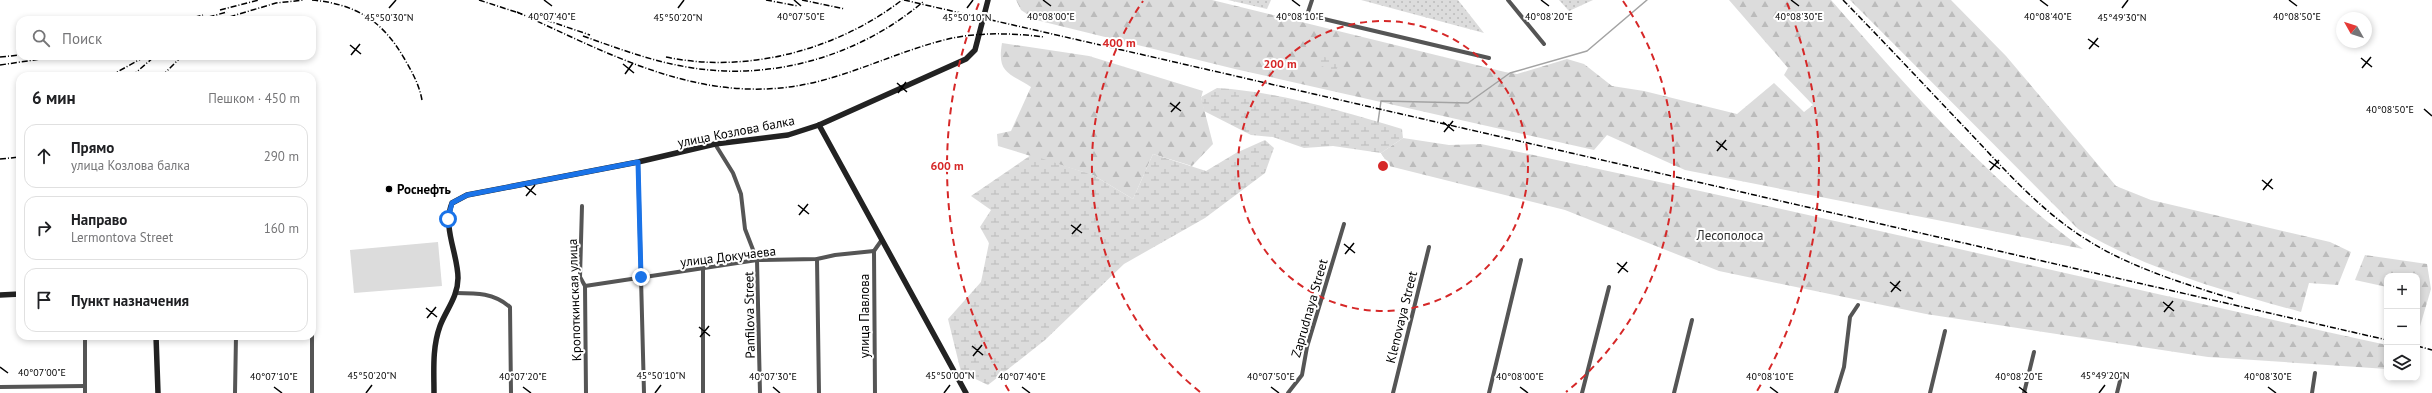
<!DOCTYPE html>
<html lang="ru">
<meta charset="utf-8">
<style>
:root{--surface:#fff;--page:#f2f2f2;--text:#202124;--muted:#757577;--line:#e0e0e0}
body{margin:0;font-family:"PT Sans",sans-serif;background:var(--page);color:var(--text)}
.controls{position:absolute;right:12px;bottom:12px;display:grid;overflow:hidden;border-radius:8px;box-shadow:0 2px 6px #0003}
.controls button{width:36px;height:36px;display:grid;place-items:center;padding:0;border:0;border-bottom:1px solid var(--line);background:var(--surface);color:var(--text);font:20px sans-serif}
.compass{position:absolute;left:2336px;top:12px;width:36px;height:36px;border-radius:50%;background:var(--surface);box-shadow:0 2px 6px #0003;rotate:309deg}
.stop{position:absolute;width:12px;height:12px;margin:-9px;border:3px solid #1a73e8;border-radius:50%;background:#fff}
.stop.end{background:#1a73e8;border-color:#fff;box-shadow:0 1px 4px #0008}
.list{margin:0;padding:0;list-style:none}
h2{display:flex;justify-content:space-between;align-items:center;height:52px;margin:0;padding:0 16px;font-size:17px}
h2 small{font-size:13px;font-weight:400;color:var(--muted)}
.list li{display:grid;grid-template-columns:26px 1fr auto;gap:12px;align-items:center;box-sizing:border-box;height:64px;margin:0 8px 8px;padding:0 8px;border:1px solid var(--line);border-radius:12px}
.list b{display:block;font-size:15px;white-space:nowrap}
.list p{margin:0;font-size:13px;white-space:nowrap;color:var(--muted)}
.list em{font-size:13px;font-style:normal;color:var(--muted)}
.icon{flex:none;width:22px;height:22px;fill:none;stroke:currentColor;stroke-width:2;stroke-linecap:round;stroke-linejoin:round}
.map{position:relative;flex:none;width:2432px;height:393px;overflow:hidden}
.search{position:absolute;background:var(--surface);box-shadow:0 2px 6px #0003;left:16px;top:16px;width:300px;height:44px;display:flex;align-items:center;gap:10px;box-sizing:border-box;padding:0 14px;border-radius:12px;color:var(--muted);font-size:15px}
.panel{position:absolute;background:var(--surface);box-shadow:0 2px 6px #0003;left:16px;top:72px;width:300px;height:268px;border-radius:12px}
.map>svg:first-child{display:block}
.forest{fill:url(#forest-firs)}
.wetland{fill:url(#wetland-marsh)}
.park{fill:#dcdcdc}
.garden{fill:url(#garden-dots)}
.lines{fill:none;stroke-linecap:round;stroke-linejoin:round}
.stream{stroke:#a3a3a3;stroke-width:1.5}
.street{stroke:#555;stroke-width:4}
.secondary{stroke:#222;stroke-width:5.5}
.rail{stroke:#000;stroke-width:1.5;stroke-dasharray:6 2 1 2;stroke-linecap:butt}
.route{stroke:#1a73e8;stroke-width:5}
.ticks{fill:none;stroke:#000;stroke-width:1.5}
.ring{fill:none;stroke:#d62828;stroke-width:2;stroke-dasharray:7 5}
.poi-dot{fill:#000;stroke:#fff;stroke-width:1.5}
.labels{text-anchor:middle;stroke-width:4;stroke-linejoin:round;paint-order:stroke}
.street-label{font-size:13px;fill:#000;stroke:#fff}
.poi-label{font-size:13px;font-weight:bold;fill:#000;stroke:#fff;text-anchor:start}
.park-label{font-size:13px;fill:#333;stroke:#fff}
.ticks-label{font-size:10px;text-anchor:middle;fill:#000;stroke:#fff;stroke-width:4;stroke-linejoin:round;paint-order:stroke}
.centre{fill:#d62828;stroke:#fff;stroke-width:2}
.ring-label{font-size:12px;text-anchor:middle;font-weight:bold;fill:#d62828;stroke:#fff;stroke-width:4;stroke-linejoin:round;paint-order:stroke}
</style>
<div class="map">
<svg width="2432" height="393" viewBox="0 0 2432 393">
<defs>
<pattern id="forest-firs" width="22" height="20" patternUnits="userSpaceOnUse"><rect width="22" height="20" fill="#dcdcdc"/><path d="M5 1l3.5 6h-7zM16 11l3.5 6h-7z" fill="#bbb"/></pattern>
<pattern id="wetland-marsh" width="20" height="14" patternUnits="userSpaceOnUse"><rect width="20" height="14" fill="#dcdcdc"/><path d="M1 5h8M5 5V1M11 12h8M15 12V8" fill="none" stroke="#bbb"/></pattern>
<pattern id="garden-dots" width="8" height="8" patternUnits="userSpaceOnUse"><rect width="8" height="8" fill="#dcdcdc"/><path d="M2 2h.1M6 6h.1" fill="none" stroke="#bbb" stroke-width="1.8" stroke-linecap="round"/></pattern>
</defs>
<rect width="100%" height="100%" fill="#fff"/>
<!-- forest -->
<g class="forest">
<path d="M1016 0H1212L1505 72 1517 74 1567 59 1584 64 1612 86 1644 91 1737 114 1774 83 1804 112 1813 105 1784 75 1788 68 1729 0H1831C1909 89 1987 179 2083 249L1685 170 1607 135 1594 150 1235 69 1036 20 1021 10Z"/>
<path d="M1850 0H1951L2006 56 2116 186 2151 200 2330 242 2351 252 2338 285 2309 283 2301 312C2225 291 2147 270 2078 229Z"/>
<path d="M1002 43 1089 56 1203 91 1201 97 1213 144 1192 166 1153 154 1133 199 1093 175 998 146 997 134 1011 131 1031 87C1008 72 997 73 1002 43Z"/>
<path d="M1403 138 1449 145 1481 144C1784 207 2085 279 2387 345V369L2208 357 1926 314 1719 271 1565 210 1389 166 1381 153Z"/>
<path d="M2365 255 2427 264 2431 289 2418 333 2417 276H2387V287L2355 280Z"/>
</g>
<!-- wetland -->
<g class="wetland">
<path d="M1320 55 1339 63 1336 71 1318 65Z"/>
<path d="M1217 88C1281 92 1341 111 1402 129L1403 138 1381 153 1333 146 1304 148 1273 137 1251 135 1204 111 1201 97Z"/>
<path d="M1265 140 1274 148 1265 173 1205 218 1124 264 1045 340 988 385 961 372 948 319 981 282 989 243 980 227 991 210 971 196 1031 155 1093 175 1133 199 1153 154 1206 171 1236 153Z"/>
</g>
<!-- park -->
<path class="park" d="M438 242 442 286 354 293 350 250Z"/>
<!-- garden -->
<g class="garden">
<path d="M1228 0H1271L1267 9Z"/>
<path d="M1361 0H1458L1484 33Z"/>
<path d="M1559 0H1593L1569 11Z"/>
</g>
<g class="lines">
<!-- stream -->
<path class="stream" d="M1378 122 1381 101 1468 103 1510 73 1587 51 1647 0"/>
<!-- street -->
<g class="street">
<path d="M1312 0 1307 15 1489 58"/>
<path d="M1508 0 1544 44"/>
<path d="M715 144 733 173 741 194 745 229 757 260 760 393"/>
<path d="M638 162 644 393"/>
<path d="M582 206 580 277 585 286 586 393"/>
<path d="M817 259 819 393"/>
<path d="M703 270V393"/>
<path d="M585 286 757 260 817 259 835 255 874 251"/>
<path d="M456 293C477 293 494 293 510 307L511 393"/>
<path d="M85 336V393"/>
<path d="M0 387 85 386"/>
<path d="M235 393 236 336"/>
<path d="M312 393V336"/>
<path d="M875 393 874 251 881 241"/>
<path d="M1288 393 1302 375 1307 347 1344 224"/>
<path d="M1393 393 1429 247"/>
<path d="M1489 393 1521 260"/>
<path d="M1582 393 1609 287"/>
<path d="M1674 393 1692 320"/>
<path d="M1836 393 1844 367 1850 317 1858 305"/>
<path d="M1930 393 1945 331"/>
<path d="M2024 393 2034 352"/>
<path d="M2117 393 2122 373"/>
<path d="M2312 393 2315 373"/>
</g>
<!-- secondary -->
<g class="secondary">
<path d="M819 125 966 393"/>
<path d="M0 295 20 294"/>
<path d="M156 336 158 393"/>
<path d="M434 393C434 371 432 348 440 326 446 310 458 297 458 278 458 254 442 227 452 203L467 195 638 162 715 144 788 135 819 125 966 59 975 50 988 0"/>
</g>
<!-- rail -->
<g class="rail">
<path d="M312 0C355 4 382 20 404 58 412 72 419 84 422 100"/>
<path d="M479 0 522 14"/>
<path d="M766 0 798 6"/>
<path d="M802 0 845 9"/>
<path d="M904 0 2387 340"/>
<path d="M1843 0C1886 44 1928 89 1970 133 2003 168 2036 205 2075 232 2122 265 2179 282 2233 299"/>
<path d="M220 10 259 0"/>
<path d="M517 12C604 51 690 100 789 87 844 80 894 52 948 39 979 32 1012 33 1044 37"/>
<path d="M184 20 203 15"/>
<path d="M198 20 227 12"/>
<path d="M219 20 276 3 304 0"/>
<path d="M546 20 590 35"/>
<path d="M583 36C617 48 651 61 687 67 771 82 860 56 924 1"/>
<path d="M0 57 20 55"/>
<path d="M666 57C747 74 837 50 902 0"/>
<path d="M0 65 61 56"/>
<path d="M110 76 146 56"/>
<path d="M132 76 155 56"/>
<path d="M162 76 182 56"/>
<path d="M0 159 20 157"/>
<path d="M2417 346 2432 350"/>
</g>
</g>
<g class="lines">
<!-- route -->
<path class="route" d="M448 219 452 203 467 195 638 162 641 277"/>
</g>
<!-- ticks -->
<path class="ticks" d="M544 0 552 6M794 0 801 6M1043 0 1051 6M1292 0 1300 6M1541 0 1549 6M1791 0 1799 6M2040 0 2048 6M2289 0 2297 6M389 8 396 0M678 8 684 0M967 8 973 0M2122 8 2128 0M2088 39 2099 47M350 45 361 54M2089 49 2098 38M351 55 360 44M2361 58 2372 67M623 64 634 73M2362 68 2371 57M625 74 633 63M897 83 907 92M898 93 906 82M1170 103 1181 111M2424 109 2432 116M1171 112 1180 102M1443 122 1454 131M1444 132 1453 121M1716 141 1727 150M1717 151 1726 140M1989 161 2000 169M1990 170 1999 160M2262 180 2273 189M525 186 536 195M2263 190 2272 179M526 196 535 185M798 205 809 214M799 215 808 204M1071 225 1082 233M1072 234 1081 224M1344 244 1355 253M1345 254 1354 243M1617 263 1628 272M1618 273 1627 262M1890 282 1901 291M1891 292 1900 281M2163 302 2174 311M426 308 437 317M2164 312 2173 301M427 318 436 307M699 327 710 336M700 337 709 326M972 346 983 355M973 356 982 345M0 367 8 373M274 387 282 393M523 387 531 393M773 387 780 393M1022 387 1030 393M1271 387 1279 393M1520 387 1528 393M1770 387 1778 393M2019 387 2027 393M2268 387 2276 393M366 393 372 385M655 393 661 385M944 393 950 385M2099 393 2105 385"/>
<!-- distance rings -->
<g class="ring">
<circle cx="1383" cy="166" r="145"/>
<path d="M1200 392A291 291 0 0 1 1143 1M1623 1A291 291 0 0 1 1566 392"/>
<path d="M1009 391A436 436 0 0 1 979 3M1787 3A436 436 0 0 1 1757 391"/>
</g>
<!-- markers -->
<circle class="poi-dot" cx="389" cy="189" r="4"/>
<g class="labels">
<!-- street labels -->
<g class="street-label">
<text transform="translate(736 131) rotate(-11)" y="5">улица Козлова балка</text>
<text transform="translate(728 256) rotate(-7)" y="5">улица Докучаева</text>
<text transform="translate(574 300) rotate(-92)" y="5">Кропоткинская улица</text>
<text transform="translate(1309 308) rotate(-74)" y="5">Zaprudnaya Street</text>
<text transform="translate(749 315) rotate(-91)" y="5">Panfilova Street</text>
<text transform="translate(864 316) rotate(-90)" y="5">улица Павлова</text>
<text transform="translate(1401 317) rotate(-76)" y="5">Klenovaya Street</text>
</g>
<!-- poi labels -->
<g class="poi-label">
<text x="397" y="194">Роснефть</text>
</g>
<!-- park labels -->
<g class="park-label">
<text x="1730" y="240">Лесополоса</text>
</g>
</g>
<g class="ticks-label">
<text x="801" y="20">40°07'50"E</text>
<text x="552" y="20">40°07'40"E</text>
<text x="1051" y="20">40°08'00"E</text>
<text x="1300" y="20">40°08'10"E</text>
<text x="1549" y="20">40°08'20"E</text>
<text x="1799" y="20">40°08'30"E</text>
<text x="2048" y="20">40°08'40"E</text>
<text x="2297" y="20">40°08'50"E</text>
<text x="389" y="21">45°50'30"N</text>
<text x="678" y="21">45°50'20"N</text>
<text x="967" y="21">45°50'10"N</text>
<text x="2122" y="21">45°49'30"N</text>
<text x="2390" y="113">40°08'50"E</text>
<text x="42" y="376">40°07'00"E</text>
<text x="372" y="379">45°50'20"N</text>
<text x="661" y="379">45°50'10"N</text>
<text x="950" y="379">45°50'00"N</text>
<text x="2105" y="379">45°49'20"N</text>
<text x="274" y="380">40°07'10"E</text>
<text x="523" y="380">40°07'20"E</text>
<text x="773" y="380">40°07'30"E</text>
<text x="1022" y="380">40°07'40"E</text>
<text x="1271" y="380">40°07'50"E</text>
<text x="1520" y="380">40°08'00"E</text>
<text x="1770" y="380">40°08'10"E</text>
<text x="2019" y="380">40°08'20"E</text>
<text x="2268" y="380">40°08'30"E</text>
</g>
<circle cx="1383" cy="166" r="6" class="centre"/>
<g class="ring-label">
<text x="1119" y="47">400 m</text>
<text x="1280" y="68">200 m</text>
<text x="947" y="170">600 m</text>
</g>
</svg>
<div class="controls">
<button>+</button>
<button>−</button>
<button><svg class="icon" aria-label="layers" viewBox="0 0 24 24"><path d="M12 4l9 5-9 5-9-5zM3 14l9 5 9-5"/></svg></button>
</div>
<svg class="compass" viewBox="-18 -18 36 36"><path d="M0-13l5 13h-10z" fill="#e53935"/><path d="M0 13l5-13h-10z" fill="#757577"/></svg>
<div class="stop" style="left:448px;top:219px"></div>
<div class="stop end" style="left:641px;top:277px"></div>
<div class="search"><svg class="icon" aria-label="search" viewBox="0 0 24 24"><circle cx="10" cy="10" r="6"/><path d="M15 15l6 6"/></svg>Поиск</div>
<section class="panel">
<h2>6 мин<small>Пешком · 450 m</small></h2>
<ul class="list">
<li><svg class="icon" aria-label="ahead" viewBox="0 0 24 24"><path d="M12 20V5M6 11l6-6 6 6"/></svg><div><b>Прямо</b><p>улица Козлова балка</p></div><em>290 m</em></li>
<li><svg class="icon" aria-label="right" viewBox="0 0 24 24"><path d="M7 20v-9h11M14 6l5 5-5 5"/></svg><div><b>Направо</b><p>Lermontova Street</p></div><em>160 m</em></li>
<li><svg class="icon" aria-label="arrive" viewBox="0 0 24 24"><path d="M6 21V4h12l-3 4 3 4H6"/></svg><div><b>Пункт назначения</b></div></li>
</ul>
</section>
</div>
